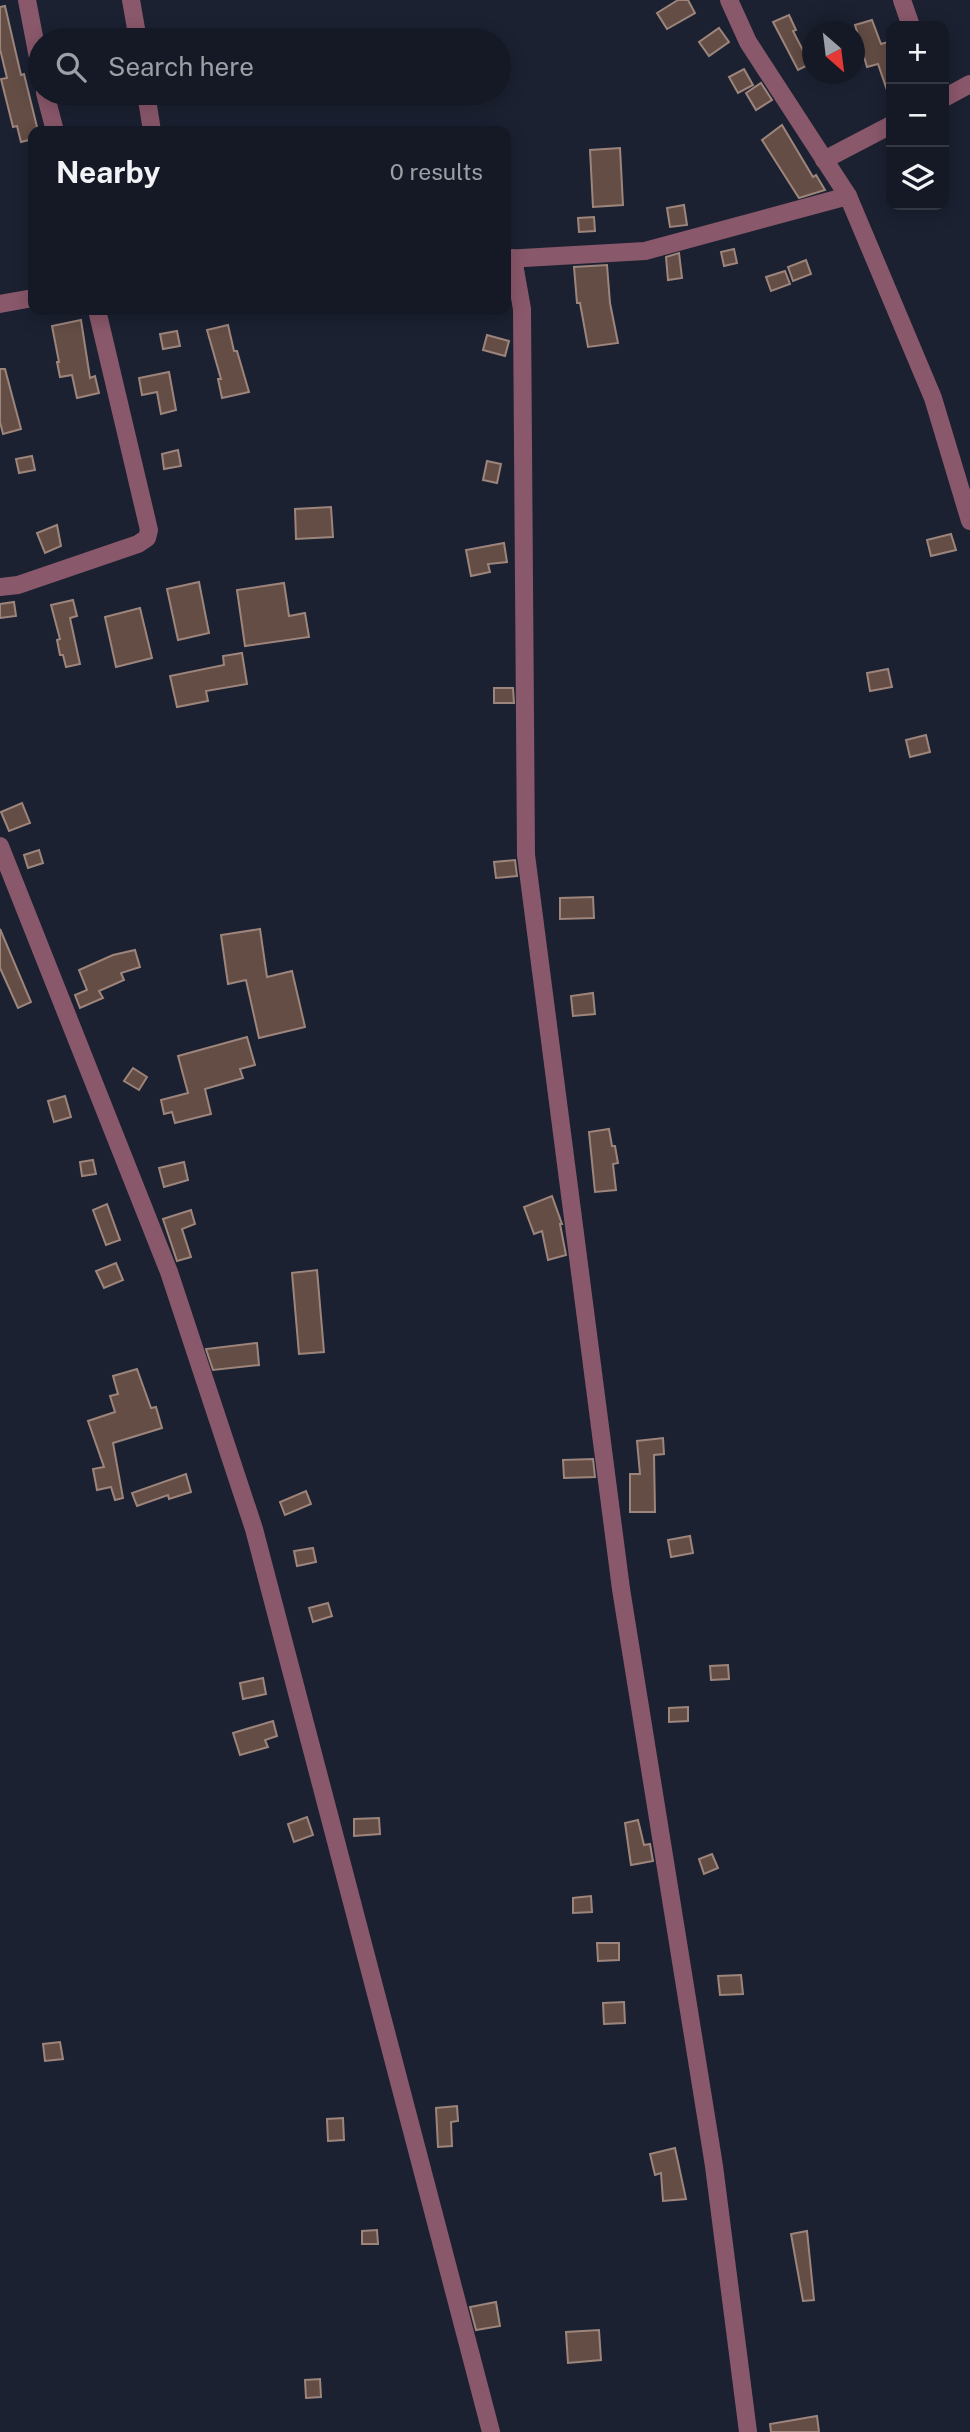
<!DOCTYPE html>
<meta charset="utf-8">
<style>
:root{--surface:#141925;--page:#1d222d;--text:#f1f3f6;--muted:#9da0a7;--line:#333842}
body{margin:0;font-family:"Public Sans",sans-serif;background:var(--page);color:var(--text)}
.controls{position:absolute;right:21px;top:21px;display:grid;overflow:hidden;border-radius:14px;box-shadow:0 4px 18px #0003}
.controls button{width:63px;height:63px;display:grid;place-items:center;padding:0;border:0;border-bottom:2px solid var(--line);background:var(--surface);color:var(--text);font:35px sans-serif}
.compass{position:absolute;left:802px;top:21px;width:63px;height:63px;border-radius:50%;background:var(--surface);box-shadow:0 4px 18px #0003;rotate:152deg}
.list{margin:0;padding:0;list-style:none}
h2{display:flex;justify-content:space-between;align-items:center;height:91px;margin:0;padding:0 28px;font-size:30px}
h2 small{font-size:23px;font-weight:400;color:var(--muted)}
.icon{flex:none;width:38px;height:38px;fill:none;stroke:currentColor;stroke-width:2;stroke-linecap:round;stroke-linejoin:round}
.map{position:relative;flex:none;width:970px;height:2432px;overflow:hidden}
.search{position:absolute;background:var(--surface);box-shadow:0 4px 18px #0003;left:28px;top:28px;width:483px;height:77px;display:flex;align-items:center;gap:18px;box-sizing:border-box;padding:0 24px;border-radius:38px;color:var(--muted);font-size:26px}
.panel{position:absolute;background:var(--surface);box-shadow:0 4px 18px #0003;left:28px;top:126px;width:483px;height:189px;border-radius:14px}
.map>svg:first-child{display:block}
.building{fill:#634d45;stroke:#9d857c;stroke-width:2}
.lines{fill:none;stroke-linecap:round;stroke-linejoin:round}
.minor{stroke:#8a586b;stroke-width:18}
</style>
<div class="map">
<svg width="970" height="2432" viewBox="0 0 970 2432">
<rect width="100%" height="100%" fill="#1b2131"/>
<!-- building -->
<g class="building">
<path d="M678 0H688L695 13 667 29 657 13Z"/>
<path d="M5 6 21 75 24 74 38 131H33V139L21 142 17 126 13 127 1 79 7 78 0 49V7Z"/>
<path d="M789 15 796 30 793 31 810 64 798 70 773 22Z"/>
<path d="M872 20 881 44 891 41V96H889L878 64 867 67 855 25Z"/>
<path d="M719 28 729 42 709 56 699 42Z"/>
<path d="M744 69 753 85 738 93 729 77Z"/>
<path d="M761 83 772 100 756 110 746 93Z"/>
<path d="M782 125 813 177 816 175 825 190 799 198 762 140Z"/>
<path d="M620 148 623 205 593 207 590 150Z"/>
<path d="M684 205 687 225 670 227 667 208Z"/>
<path d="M594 217 595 231 579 232 578 218Z"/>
<path d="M734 249 737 263 724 266 721 252Z"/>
<path d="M679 253 682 278 668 280 666 257Z"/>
<path d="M806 260 811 274 793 281 788 267Z"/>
<path d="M607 265 610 303 618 343 588 347 580 303H577L574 267Z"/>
<path d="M785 271 790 284 771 291 766 277Z"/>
<path d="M81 320 90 378 95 376 99 393 77 398 72 375 60 377 57 362H59L52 326Z"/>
<path d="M228 325 234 351H237L249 392 222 398 218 379H221L207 330Z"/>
<path d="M177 331 180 346 163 349 160 334Z"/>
<path d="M487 335 509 341 505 356 483 350Z"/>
<path d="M0 369H5L21 429 3 434 0 422Z"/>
<path d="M169 372 176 410 161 414 157 392 142 395 139 378Z"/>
<path d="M178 450 181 466 164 469 162 454Z"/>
<path d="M32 456 35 470 19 473 16 459Z"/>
<path d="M487 461 501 464 497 483 483 480Z"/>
<path d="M331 507 333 537 296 539 295 509Z"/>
<path d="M57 525 61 546 45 553 37 533Z"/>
<path d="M951 534 956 550 931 556 927 540Z"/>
<path d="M504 543 507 562 488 564 490 572 471 576 466 550Z"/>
<path d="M199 582 209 633 178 640 167 589Z"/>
<path d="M284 583 289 616 305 613 309 637 245 646 237 590Z"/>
<path d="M73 600 77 616 70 618 80 664 66 667 63 655H60L57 640 60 639 51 605Z"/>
<path d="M14 602 16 616 0 618V604Z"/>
<path d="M140 608 152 658 116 667 105 617Z"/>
<path d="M242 653 247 684 206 691 208 701 177 707 170 676 224 665 223 656Z"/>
<path d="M888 669 892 687 870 691 867 673Z"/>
<path d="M494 688H513L514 703H494Z"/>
<path d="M926 735 930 752 910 757 906 740Z"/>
<path d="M22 803 30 823 9 831 1 812Z"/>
<path d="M39 850 43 863 28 868 24 855Z"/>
<path d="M515 860 517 876 496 878 494 862Z"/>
<path d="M593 897 594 918 560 919V898Z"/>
<path d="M0 929 31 1002 18 1008 0 968Z"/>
<path d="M260 929 267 977 292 971 305 1027 259 1038 246 980 228 984 221 935Z"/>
<path d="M135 950 140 967 121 973 124 980 99 991 103 998 80 1008 75 995 87 990 79 970 113 955Z"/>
<path d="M593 993 595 1014 573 1016 571 996Z"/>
<path d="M247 1037 255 1065 240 1069 243 1078 205 1089 211 1114 175 1123 172 1112 164 1114 161 1100 188 1093 178 1056Z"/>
<path d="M133 1068 147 1077 139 1090 124 1081Z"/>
<path d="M65 1096 71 1117 54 1122 48 1101Z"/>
<path d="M609 1129 612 1146H615L618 1163 613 1164 616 1190 595 1192 589 1132Z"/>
<path d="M93 1160 96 1174 82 1176 80 1162Z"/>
<path d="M184 1162 188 1180 164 1187 159 1168Z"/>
<path d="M552 1196 562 1224H560L566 1255 548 1260 542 1231 534 1234 524 1207Z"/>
<path d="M107 1204 120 1240 106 1245 93 1210Z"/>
<path d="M191 1210 195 1224 182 1229 191 1257 177 1261 163 1219Z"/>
<path d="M116 1263 123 1280 104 1288 96 1271Z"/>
<path d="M317 1270 324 1352 299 1354 292 1273Z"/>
<path d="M257 1343 259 1365 213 1370 206 1349Z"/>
<path d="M137 1369 151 1408 156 1407 162 1428 113 1443 123 1498 115 1500 111 1487 97 1490 93 1469 104 1467 88 1421 115 1412 110 1396 118 1394 113 1376Z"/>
<path d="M663 1438 664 1454 654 1455 655 1512H630V1474H640L637 1441Z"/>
<path d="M593 1459 595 1477 564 1478 563 1460Z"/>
<path d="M186 1474 191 1492 169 1499 168 1495 137 1506 132 1493Z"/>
<path d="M306 1491 311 1504 285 1515 280 1502Z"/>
<path d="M690 1536 693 1553 671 1557 668 1540Z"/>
<path d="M313 1548 316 1562 297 1566 294 1551Z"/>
<path d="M328 1603 332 1616 313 1622 309 1608Z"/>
<path d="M728 1665 729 1679 711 1680 710 1666Z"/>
<path d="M263 1678 266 1694 243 1699 240 1683Z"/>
<path d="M688 1707V1721L669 1722V1708Z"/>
<path d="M273 1721 277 1736 265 1740 268 1747 240 1755 233 1733Z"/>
<path d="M307 1817 313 1835 294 1842 288 1824Z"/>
<path d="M379 1818 380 1834 354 1836V1819Z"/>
<path d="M638 1820 644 1845 650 1844 653 1861 631 1865 625 1823Z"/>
<path d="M712 1854 718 1868 704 1874 699 1859Z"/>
<path d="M591 1896 592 1912 573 1913V1898Z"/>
<path d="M597 1943H619V1960L598 1961Z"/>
<path d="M741 1975 743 1994 720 1995 718 1976Z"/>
<path d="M624 2002 625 2023 604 2024 603 2003Z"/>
<path d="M60 2042 63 2059 45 2061 43 2044Z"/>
<path d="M457 2106 458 2121 451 2122 452 2146 438 2147 436 2108Z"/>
<path d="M343 2118 344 2140 328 2141 327 2119Z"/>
<path d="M675 2148 686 2199 663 2201 661 2173 655 2175 650 2154Z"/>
<path d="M377 2230 378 2244H362V2231Z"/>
<path d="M807 2231 814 2300 803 2301 791 2234Z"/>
<path d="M496 2302 500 2326 476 2330 470 2307Z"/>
<path d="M599 2330 601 2360 568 2363 566 2332Z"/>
<path d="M320 2379 321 2397 306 2398 305 2380Z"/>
<path d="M817 2416 819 2432H771L770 2424Z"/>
</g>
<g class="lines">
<!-- minor -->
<g class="minor">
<path d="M27 0 40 68"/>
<path d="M131 0 138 40"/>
<path d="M729 0 748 42 848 196 933 398 970 521"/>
<path d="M902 0 911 26"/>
<path d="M45 93 55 131"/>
<path d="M146 93 152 131"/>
<path d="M944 98 970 84"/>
<path d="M824 160 891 125"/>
<path d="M513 258 522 309 526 855 621 1589 714 2166 748 2432"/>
<path d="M506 259 645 251 848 196"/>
<path d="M0 304 33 298"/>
<path d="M0 587 18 585 138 544 147 538 149 530 97 310"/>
<path d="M0 846 169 1272 254 1529 491 2432"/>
</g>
</g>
</svg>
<div class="controls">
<button>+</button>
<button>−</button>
<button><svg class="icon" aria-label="layers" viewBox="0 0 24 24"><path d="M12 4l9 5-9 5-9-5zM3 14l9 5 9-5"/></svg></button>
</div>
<svg class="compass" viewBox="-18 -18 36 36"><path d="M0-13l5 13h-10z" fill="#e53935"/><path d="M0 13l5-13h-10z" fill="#9da0a7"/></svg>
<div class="search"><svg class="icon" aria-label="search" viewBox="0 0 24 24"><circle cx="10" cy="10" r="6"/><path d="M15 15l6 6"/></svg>Search here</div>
<section class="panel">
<h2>Nearby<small>0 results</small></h2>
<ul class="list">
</ul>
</section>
</div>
